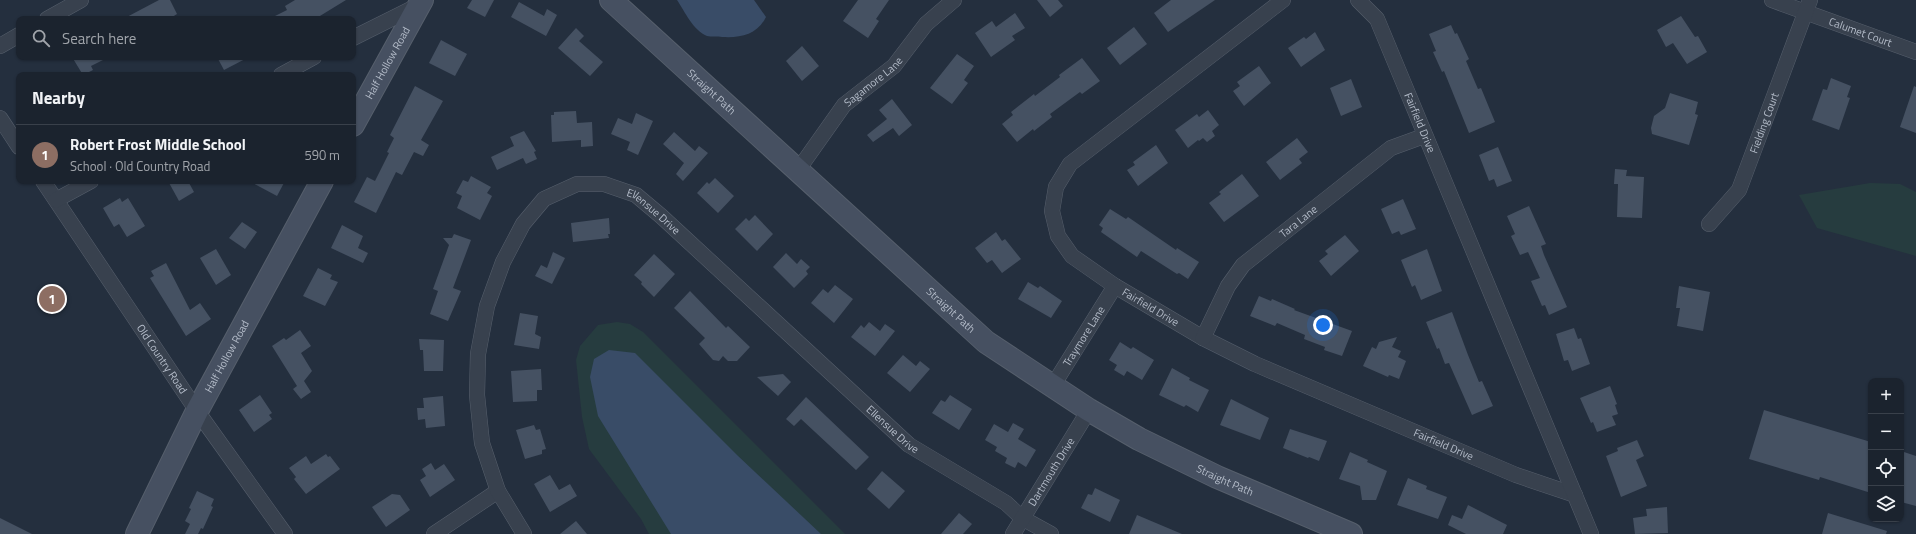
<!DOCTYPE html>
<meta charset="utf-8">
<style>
:root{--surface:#1b232e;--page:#282f3a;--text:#f1f3f6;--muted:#a0a4aa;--line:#39404a;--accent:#8ab4f8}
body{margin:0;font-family:"Titillium Web",sans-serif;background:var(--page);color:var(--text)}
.controls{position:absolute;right:12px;bottom:12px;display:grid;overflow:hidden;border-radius:8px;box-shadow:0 1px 3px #0004}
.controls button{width:36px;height:36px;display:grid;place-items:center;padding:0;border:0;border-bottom:1px solid var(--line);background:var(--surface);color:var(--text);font:20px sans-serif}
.you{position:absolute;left:1323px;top:325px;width:14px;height:14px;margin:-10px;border:3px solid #fff;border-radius:50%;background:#1a73e8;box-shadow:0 0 0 6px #1a73e833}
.badge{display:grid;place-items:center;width:26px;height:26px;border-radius:50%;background:var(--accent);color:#fff;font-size:13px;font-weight:700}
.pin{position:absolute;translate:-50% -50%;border:2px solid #fff;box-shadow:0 1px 4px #0006}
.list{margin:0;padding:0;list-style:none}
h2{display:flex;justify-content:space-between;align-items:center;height:52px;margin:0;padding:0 16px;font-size:17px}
h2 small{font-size:13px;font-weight:400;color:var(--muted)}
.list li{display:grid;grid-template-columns:26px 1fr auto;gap:12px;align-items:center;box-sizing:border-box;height:60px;padding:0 16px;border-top:1px solid var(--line)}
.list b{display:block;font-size:15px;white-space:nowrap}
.list p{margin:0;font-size:13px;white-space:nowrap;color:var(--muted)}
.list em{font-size:13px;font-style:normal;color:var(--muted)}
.icon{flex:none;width:22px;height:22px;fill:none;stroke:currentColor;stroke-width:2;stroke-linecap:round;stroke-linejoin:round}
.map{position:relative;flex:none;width:1916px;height:534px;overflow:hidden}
.search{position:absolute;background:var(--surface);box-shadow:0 1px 3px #0004;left:16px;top:16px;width:340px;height:44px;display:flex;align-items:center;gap:10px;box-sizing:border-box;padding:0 14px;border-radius:8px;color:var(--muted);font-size:15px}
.panel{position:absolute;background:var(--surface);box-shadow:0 1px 3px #0004;left:16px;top:72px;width:340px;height:112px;border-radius:8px}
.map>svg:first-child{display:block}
.green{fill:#263c3f}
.water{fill:#394c67}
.building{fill:#455162}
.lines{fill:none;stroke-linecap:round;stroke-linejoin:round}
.street-casing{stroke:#565f6c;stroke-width:16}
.secondary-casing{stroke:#565f6c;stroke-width:24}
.street{stroke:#38414e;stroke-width:15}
.secondary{stroke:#465061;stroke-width:22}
.labels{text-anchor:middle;stroke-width:4;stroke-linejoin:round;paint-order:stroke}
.street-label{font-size:11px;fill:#b4bcc9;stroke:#1d2633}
</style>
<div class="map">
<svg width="1916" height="534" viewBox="0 0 1916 534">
<rect width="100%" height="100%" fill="#242f3e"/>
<!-- green -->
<g class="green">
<path d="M1870 183 1900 184 1916 192V256L1817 228 1799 195Z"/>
<path d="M617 322 630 324 643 332 845 534H649L641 519 589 449 582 417 576 360 580 346 598 325Z"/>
</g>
<!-- water -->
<g class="water">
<path d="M677 0H754L766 17C757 35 741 38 722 37 718 36 711 37 707 36 693 30 685 12 677 0Z"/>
<path d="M609 350 635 353 737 455 821 534H671L598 416 590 377 594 359Z"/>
</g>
<!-- building -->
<g class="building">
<path d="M159 0H170L177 14 169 19H123Z"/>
<path d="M295 0H346L315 19H269L287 10 285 6Z"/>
<path d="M472 0H494L485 17 467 8Z"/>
<path d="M858 0H889L876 19 879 21 868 38 843 21Z"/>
<path d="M1037 0H1058L1063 6 1050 17Z"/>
<path d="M1171 0H1215L1168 32 1154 13Z"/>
<path d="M519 2 544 16 547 9 557 15 546 36 511 17Z"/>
<path d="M1015 13 1025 28 1012 36 1015 40 991 57 975 33 992 21 996 27Z"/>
<path d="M1681 16 1695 37 1698 36 1707 52 1687 64 1673 43 1666 47 1657 30Z"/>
<path d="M1451 25 1455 34 1457 33 1469 59 1466 61 1478 89 1481 88 1495 122 1469 133 1444 71 1442 72 1433 52 1436 51 1429 34Z"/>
<path d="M1134 27 1147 44 1120 65 1107 48Z"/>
<path d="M576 28 584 36 579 41 603 62 590 76 558 48Z"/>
<path d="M1315 32 1325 50 1301 67 1288 48 1304 37 1306 39Z"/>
<path d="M441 40 467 54 455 76 429 63Z"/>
<path d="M802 46 819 66 802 81 786 61Z"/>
<path d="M957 54 974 66 964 80 968 83 952 104 930 88Z"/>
<path d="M72 57H109L91 66 93 70 83 75Z"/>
<path d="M217 57H249L224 70Z"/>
<path d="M1082 58 1100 81 1082 94 1080 92 1050 114 1052 117 1034 131 1033 129 1017 142 1002 124 1013 115 1011 112 1034 94 1035 96 1060 77 1059 75Z"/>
<path d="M1259 66 1271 83 1244 106 1233 91 1240 86 1237 82Z"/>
<path d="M1831 78 1851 86 1847 97 1850 98 1839 130 1812 120 1823 89 1827 90Z"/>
<path d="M1351 79 1362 107 1341 116 1330 88Z"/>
<path d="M415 86 443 101 421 140 429 145 423 156 414 152 402 175 396 172 376 213 354 202 367 177 375 181 389 153 387 152 394 138 390 135Z"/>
<path d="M1914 86 1916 87V133L1900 127Z"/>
<path d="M1670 93 1698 102 1695 114 1698 115 1689 145 1652 134 1651 128 1654 116 1665 108Z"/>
<path d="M892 99 912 125 899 136 893 128 873 142 867 135 887 119 879 110Z"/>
<path d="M1208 110 1219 125 1212 131 1215 136 1207 142 1203 138 1199 141 1198 140 1188 148 1175 130 1197 114 1199 117Z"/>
<path d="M576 111 577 123 592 122 593 146 581 147V140L552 142 551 115H554V112Z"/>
<path d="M636 113 653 121 638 155 627 150 630 142 611 134 618 118 632 124Z"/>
<path d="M524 131 536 151 534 152 537 159 526 164 523 158 497 170 491 157 514 146 510 137Z"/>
<path d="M674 132 695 151 699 146 708 153 683 181 676 174 684 163 663 144Z"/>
<path d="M1297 138 1308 152 1299 159 1302 163 1280 180 1266 162Z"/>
<path d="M1156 145 1168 163 1138 186 1127 170 1135 165 1133 162Z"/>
<path d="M1498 147 1512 181 1497 187 1494 179 1489 181 1479 155Z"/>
<path d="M1615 169 1627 170 1626 176 1644 177 1642 218 1617 217 1618 184H1614Z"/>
<path d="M1242 174 1259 196 1224 222 1209 203 1221 194 1219 192Z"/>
<path d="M471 176 491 187 487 193 492 196 480 220 457 208 462 196 456 193 463 180 468 182Z"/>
<path d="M715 178 734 196 718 213 697 193 707 182 709 184Z"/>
<path d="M168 181H188L194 192 179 201Z"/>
<path d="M249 181H285L277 196Z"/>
<path d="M120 198 122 202 128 198 145 226 127 237 119 224 114 227 103 208Z"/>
<path d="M1403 199 1416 229 1401 235 1399 231 1392 234 1381 209Z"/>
<path d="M1529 206 1546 244 1541 246 1544 255 1567 307 1549 315 1545 305 1542 306 1531 281 1540 278 1528 252 1520 255 1511 236 1515 234 1507 216Z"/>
<path d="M1110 209 1126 219 1128 217 1176 250 1177 248 1199 262 1188 279 1179 273 1177 274 1141 251 1137 257 1101 232 1103 228 1099 225Z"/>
<path d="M755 215 773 234 757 251 735 229 746 218 749 221Z"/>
<path d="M609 218 610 234H608L609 238 573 242 571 223Z"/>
<path d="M242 222 257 232 245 249 229 238Z"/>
<path d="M342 225 363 236 358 248 368 253 363 263 331 248Z"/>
<path d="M996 232 1002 241 1005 239 1021 259 1002 273 992 260 987 263 975 248Z"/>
<path d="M454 234 471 240 453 288 461 291 448 321 430 314 438 291 433 289 449 245 443 238H452Z"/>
<path d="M1345 235 1359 251 1331 276 1319 261 1328 254 1325 251Z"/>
<path d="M216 249 231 275 216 285 200 258Z"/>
<path d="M1427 249 1442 291 1421 300 1415 285 1412 287 1401 260Z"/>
<path d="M553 252 565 258 552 284 535 276 541 265 547 268Z"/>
<path d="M786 253 797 264 801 259 810 267 806 271 808 274 794 288 773 267Z"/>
<path d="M654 254 675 274 654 297 641 284 642 282 634 275Z"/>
<path d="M166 263 190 310 200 303 211 319 186 336 150 278 154 276 151 271Z"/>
<path d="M318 268 332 275 330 279 338 282 325 306 303 296Z"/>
<path d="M1028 282 1038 288 1040 286 1062 301 1051 318 1018 299Z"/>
<path d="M835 285 853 299 834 323 811 303 823 289 828 293Z"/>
<path d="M1679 286 1710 292 1703 331 1677 326 1680 308H1676Z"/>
<path d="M690 291 726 328 728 326 750 347 737 361H728L723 356 719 361 713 360 699 344 705 338 674 308Z"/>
<path d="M1259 296 1271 301 1272 299 1295 309 1294 310 1352 331 1342 356 1324 350 1325 347 1304 339 1305 335 1277 323 1275 326 1250 316Z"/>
<path d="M1452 312 1468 355 1479 382 1482 381 1493 406 1472 415 1449 363 1445 364 1439 348 1437 349 1426 322Z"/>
<path d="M520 313 538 316 535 334 541 337 539 349 514 345Z"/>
<path d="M869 322 880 331 885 324 895 331 875 356 851 337 861 325 864 328Z"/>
<path d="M1574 328 1578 339 1581 338 1590 364 1572 371 1568 360 1564 361 1556 334Z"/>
<path d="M300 330 311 346 301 353 312 371 304 381 311 392 301 399 293 389 297 386 272 346 284 338 286 340Z"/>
<path d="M1397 337 1392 347 1401 351 1398 357 1406 361 1399 379 1389 375 1388 377 1363 366 1372 347 1376 349 1379 342Z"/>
<path d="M419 339 444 340 443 371H424L423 350H420Z"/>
<path d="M1120 342 1131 349 1133 347 1154 360 1142 380 1127 371 1124 376 1114 370 1117 365 1109 360Z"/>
<path d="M903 355 916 366 920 361 930 369 910 392 887 373Z"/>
<path d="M1172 368 1190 378 1189 380 1209 390 1198 412 1186 405 1184 407 1159 395Z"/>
<path d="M541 369 542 390H537V401L513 402 511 371Z"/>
<path d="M783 374 791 382 778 396 757 377Z"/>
<path d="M1610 386 1617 404 1615 405 1618 414 1612 416 1616 425 1597 432 1593 422 1591 423 1580 398Z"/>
<path d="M260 395 272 413 269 415 272 419 254 432 239 410Z"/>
<path d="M950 395 972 409 959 430 932 413 941 400 945 402Z"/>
<path d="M443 396 445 426 426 428 425 419 418 420 417 408H424L423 398Z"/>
<path d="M806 397 869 457 856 470 801 419 794 426 786 419Z"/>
<path d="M1231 399 1269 418 1260 440 1220 425Z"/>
<path d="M1764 410 1871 442V493L1820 477 1819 480 1749 459Z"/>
<path d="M1013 423 1024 429 1018 439 1036 450 1026 467 1018 462 1015 468 1005 463 1007 458 995 451 997 447 985 440 994 424 1008 432Z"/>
<path d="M534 425 536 430 540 429 546 449 542 450V454L525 459 516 430Z"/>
<path d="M1290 429 1327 441 1319 461 1309 457 1308 458 1283 448Z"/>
<path d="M1637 440 1644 456 1636 460 1647 486 1621 497 1606 456 1618 451 1617 448Z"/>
<path d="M1901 451 1916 456V506L1901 502Z"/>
<path d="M1350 452 1368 460 1367 462 1387 471 1376 500H1362L1360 486 1339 479Z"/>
<path d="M326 454 328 457 330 456 340 469 306 494 294 479 296 477 289 468 306 456 311 464Z"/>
<path d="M431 463 435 470 444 464 455 480 430 497 420 480 426 476 422 469Z"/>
<path d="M882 471 905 491 889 509 867 489Z"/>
<path d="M550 475 559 490 570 484 577 496 550 512 534 484Z"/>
<path d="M1408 478 1427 486 1426 489 1447 497 1438 519 1397 505Z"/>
<path d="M1095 488 1120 500 1110 522 1081 508 1088 494 1092 495Z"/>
<path d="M197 491 214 499 211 506 213 507 203 529 201 528 198 534H185L190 524 185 521 191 509 189 508Z"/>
<path d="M392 494 400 495 410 510 386 527 372 507Z"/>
<path d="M1468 505 1507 525 1503 534H1466L1448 525 1452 515 1462 519Z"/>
<path d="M1667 507 1668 533 1635 534 1633 518 1647 516 1646 509Z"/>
<path d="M959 513 972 524 963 534H941Z"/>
<path d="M1828 513 1887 531 1886 534H1822Z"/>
<path d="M1137 515 1182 534H1129Z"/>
<path d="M0 518 32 534H0Z"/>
<path d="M576 521 587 534H560Z"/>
</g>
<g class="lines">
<!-- street casing -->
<g class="street-casing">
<g id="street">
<path id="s1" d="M1283 0 1070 164 1056 187 1052 211 1058 236 1072 256 1115 286 1203 338 1255 364 1516 475 1575 495"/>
<path id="s2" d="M1358 0 1377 19 1591 534"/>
<path id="s3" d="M1772 0 1916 52"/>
<path d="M47 19 81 0"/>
<path d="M353 38 419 5"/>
<path d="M0 46 19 35"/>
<path d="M281 75 314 57"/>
<path d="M0 118 19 147"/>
<path id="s4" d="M798 170 844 105 894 66 926 24 954 0"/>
<path id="s5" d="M43 181 197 411 285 534"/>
<path d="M56 200 91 181"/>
<path id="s6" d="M1709 224 1739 190 1810 0"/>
<path id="s7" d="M1203 338 1228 286 1243 265 1391 148 1424 136"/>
<path id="s8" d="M1052 387 1115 286"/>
<path d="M434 534 498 491"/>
<path id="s9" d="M524 534 498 491 482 443 477 395 478 354 487 306 503 262 523 224 544 199 577 184H604L636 195 661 216 909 445 1006 503 1022 518 1051 534"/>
<path id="s10" d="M1013 534 1089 410"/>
</g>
</g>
<!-- secondary casing -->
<g class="secondary-casing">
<g id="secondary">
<path id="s11" d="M611 0 986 342 1089 410 1139 439 1217 477 1351 534"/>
<path id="s12" d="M353 125 422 0"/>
<path id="s13" d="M137 534 197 411 322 181"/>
</g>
</g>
<!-- street -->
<use href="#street" class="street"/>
<!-- secondary -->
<use href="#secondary" class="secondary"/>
</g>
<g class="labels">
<!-- street labels -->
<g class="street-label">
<text dy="4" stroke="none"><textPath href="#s3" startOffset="94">Calumet Court</textPath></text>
<text dy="4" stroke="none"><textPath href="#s12" startOffset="71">Half Hollow Road</textPath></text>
<text dy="4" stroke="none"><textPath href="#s4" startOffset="117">Sagamore Lane</textPath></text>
<text dy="4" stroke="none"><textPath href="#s11" startOffset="136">Straight Path</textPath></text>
<text dy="4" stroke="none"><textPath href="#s2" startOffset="139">Fairfield Drive</textPath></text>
<text dy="4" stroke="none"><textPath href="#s6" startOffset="117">Fielding Court</textPath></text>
<text dy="4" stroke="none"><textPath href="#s9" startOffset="482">Ellensue Drive</textPath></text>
<text dy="4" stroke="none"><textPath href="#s7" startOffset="154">Tara Lane</textPath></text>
<text dy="4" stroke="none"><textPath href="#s1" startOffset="464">Fairfield Drive</textPath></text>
<text dy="4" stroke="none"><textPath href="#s11" startOffset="460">Straight Path</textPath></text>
<text dy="4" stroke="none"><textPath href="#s8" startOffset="60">Traymore Lane</textPath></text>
<text dy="4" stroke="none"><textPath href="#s13" startOffset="199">Half Hollow Road</textPath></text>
<text dy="4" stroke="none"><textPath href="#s5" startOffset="214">Old Country Road</textPath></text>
<text dy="4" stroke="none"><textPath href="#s9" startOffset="806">Ellensue Drive</textPath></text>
<text dy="4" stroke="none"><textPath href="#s1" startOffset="788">Fairfield Drive</textPath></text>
<text dy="4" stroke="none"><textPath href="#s10" startOffset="73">Dartmouth Drive</textPath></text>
<text dy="4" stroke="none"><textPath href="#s11" startOffset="784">Straight Path</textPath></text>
</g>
</g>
</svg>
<div class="controls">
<button>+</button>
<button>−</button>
<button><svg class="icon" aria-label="locate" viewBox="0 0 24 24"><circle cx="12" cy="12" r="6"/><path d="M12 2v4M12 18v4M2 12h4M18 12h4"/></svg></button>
<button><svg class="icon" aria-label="layers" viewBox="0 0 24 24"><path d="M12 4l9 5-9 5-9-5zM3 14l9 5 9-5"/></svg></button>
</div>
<div class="you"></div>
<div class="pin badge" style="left:52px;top:299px;background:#8d6e63">1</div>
<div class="search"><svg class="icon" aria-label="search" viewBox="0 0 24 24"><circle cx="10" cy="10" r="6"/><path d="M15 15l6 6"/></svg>Search here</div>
<section class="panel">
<h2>Nearby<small></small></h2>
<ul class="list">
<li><span class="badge" style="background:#8d6e63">1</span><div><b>Robert Frost Middle School</b><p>School · Old Country Road</p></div><em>590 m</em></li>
</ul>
</section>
</div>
